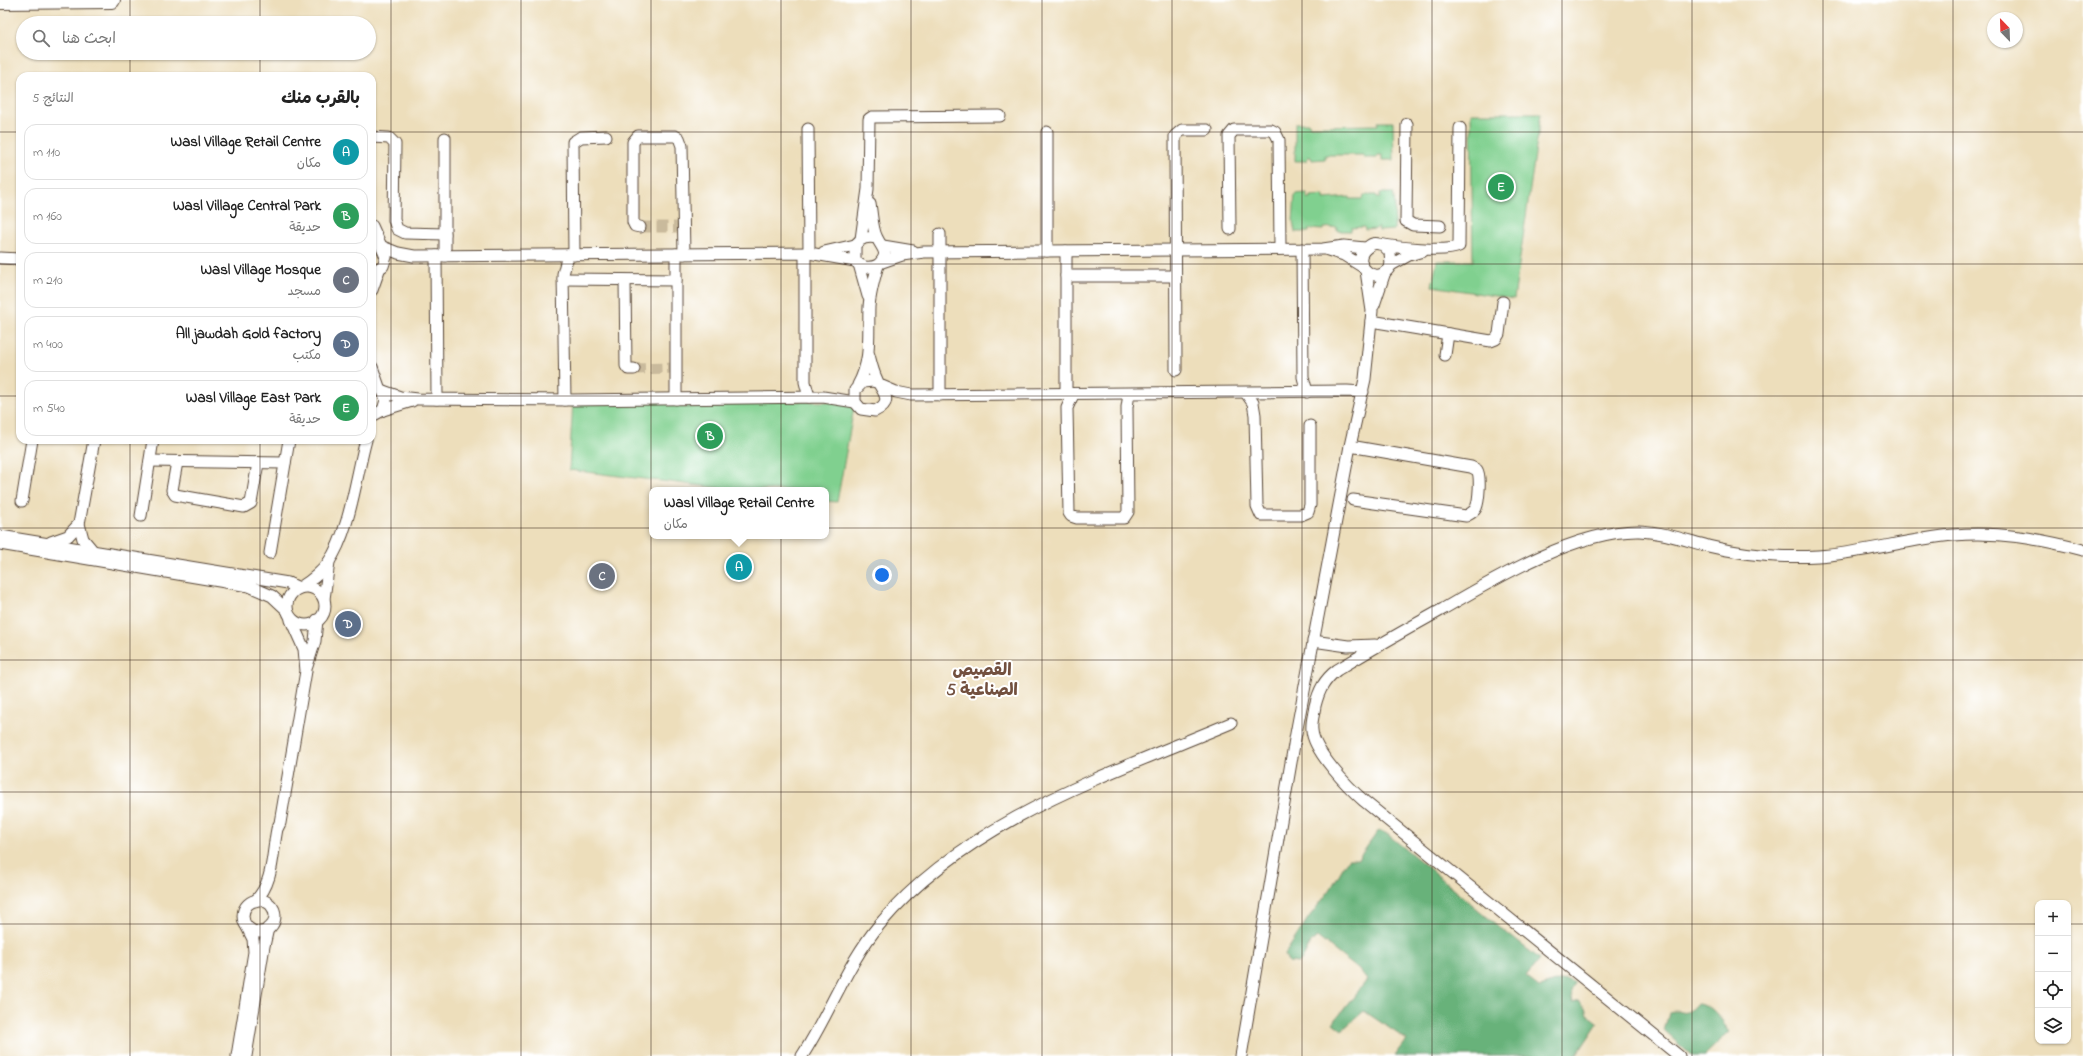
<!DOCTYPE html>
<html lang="ar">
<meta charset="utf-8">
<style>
:root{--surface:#fff;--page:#f6f6f6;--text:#222;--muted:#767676;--line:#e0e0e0;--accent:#2563eb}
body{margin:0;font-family:"Indie Flower","Playpen Sans Arabic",sans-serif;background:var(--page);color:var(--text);direction:rtl}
.controls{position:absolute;right:12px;bottom:12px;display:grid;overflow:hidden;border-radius:8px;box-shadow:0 1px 3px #0004}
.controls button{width:36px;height:36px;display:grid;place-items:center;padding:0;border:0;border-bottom:1px solid var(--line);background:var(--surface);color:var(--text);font:20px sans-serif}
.compass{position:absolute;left:1987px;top:12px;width:36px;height:36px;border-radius:50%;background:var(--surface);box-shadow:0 1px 3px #0004;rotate:337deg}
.you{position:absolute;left:882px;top:575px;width:14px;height:14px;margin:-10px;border:3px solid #fff;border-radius:50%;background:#1a73e8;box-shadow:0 0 0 6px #1a73e833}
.badge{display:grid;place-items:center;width:26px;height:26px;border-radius:50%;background:var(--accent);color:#fff;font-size:13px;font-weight:700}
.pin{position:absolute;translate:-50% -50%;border:2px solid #fff;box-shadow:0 1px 4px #0006}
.popup{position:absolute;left:649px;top:487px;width:180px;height:52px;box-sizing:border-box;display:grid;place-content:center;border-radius:8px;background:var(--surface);filter:drop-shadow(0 1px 3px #0005);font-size:13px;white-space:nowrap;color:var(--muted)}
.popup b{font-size:15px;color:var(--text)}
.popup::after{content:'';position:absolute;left:50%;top:100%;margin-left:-8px;border:8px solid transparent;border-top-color:var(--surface)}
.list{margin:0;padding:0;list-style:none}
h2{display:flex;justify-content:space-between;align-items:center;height:52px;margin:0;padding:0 16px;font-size:17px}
h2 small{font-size:13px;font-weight:400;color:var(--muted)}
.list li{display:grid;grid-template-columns:26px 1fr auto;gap:12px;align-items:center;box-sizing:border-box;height:56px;margin:0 8px 8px;padding:0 8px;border:1px solid var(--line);border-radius:12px}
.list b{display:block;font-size:15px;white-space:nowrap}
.list p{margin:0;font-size:13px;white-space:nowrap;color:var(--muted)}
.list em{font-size:13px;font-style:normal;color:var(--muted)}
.icon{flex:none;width:22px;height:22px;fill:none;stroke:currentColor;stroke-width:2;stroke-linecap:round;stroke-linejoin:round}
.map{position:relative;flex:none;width:2083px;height:1056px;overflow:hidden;direction:ltr}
.search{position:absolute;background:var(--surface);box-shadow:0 1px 3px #0004;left:16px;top:16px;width:360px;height:44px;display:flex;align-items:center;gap:10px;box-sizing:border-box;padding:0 14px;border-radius:22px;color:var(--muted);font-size:15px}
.panel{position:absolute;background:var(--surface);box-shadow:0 1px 3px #0004;left:16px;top:72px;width:360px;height:372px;border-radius:12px;direction:rtl}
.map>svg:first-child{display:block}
.green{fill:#80d08f;stroke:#5e7d56}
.forest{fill:#68b27a;stroke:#526e4c}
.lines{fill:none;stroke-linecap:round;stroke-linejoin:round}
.minor-tunnel{stroke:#c9ba9c;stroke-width:11;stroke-dasharray:11 5.5;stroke-linecap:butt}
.minor-casing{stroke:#564536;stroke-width:13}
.highway-casing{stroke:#564536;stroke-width:18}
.minor{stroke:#fff;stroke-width:11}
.highway{stroke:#fff;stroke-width:16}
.grid{fill:none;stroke:#3b2a1e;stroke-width:1;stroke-opacity:0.55}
.labels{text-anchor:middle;stroke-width:4;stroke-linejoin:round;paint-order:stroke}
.district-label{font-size:17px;font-weight:bold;fill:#72503f;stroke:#fff}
</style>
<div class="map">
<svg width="2083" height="1056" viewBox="0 0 2083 1056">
<rect width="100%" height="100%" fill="#fff"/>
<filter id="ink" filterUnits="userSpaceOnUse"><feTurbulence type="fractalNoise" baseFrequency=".025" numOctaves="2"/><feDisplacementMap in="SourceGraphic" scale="8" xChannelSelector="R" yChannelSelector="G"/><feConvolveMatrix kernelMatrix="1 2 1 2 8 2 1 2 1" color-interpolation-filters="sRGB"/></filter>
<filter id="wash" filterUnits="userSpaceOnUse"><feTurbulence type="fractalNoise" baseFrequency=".012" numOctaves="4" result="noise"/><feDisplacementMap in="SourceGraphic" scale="16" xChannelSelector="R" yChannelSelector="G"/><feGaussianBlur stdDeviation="0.9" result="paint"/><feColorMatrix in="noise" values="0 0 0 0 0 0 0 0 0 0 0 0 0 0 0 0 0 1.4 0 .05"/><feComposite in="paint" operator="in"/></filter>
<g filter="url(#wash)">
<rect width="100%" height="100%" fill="#eddebb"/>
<!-- green -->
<g class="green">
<path d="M1471 113H1541L1514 299 1432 286 1437 261H1473Z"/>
<path d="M1378 122H1393L1394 160H1382V155H1377V158H1364L1363 155H1325V159L1312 160 1311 157H1308L1307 161H1295V123H1309L1310 126 1378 125Z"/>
<path d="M1307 193V198H1311V196L1324 195V199L1350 197V199H1363L1364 195H1376L1377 197H1380V193H1393L1395 204 1394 230 1379 231 1378 227 1376 229 1365 230 1364 227 1351 228V231H1337V227L1323 228V230L1309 229V232H1295L1293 221 1295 194Z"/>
<path d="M573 400 855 402 837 502 826 501V490H736L569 470Z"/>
</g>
<!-- forest -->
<g class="forest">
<path d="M1379 830 1387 834C1439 875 1487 919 1540 959L1526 977 1539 987 1565 979 1575 983 1571 991 1573 1003 1579 1001 1585 1007 1587 1014 1598 1023 1576 1056H1395L1407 1040 1364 1011 1342 1030 1333 1023 1367 980 1358 969 1317 937C1305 946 1309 954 1298 963L1288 962 1285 954 1309 917 1330 890 1348 859H1358Z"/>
<path d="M1697 1003C1713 1004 1721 1020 1730 1031L1704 1056H1692L1664 1031 1669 1012C1685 1008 1683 1020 1697 1003Z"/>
</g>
</g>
<g filter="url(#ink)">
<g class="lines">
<!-- minor-tunnel -->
<g class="minor-tunnel">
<path d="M640 227H677"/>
<path d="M634 369 672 368"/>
</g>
<!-- minor casing -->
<g class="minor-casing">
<g id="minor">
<path d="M1407 124 1406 221 1413 225 1440 226"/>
<path d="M808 129 809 253"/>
<path d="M1047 132V251"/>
<path d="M372 137 389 138 395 144 394 220 397 229 405 233 445 234"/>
<path d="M445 138V256"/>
<path d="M870 204C872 214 872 229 877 238 883 250 890 253 878 265 869 269 862 268 855 261V245C861 238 867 236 877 238"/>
<path d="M372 226 386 257 383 266 372 272"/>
<path d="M640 227 635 226 633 222V142L638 136H675L679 138 682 146 684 254"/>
<path d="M1230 229 1229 136 1234 130H1271L1275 132 1279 140 1280 249"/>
<path d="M861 239 868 189 869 119 872 117 1000 116"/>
<path d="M883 246 913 251"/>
<path d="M1384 246 1390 252 1391 265C1377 291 1347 261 1368 247 1371 244 1375 243 1379 244 1394 247 1447 253 1459 246L1460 128"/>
<path d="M383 247 398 253 414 256 809 253 855 261"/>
<path d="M1302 249 1303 377 1307 392"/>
<path d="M1328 250 1344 255 1363 267"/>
<path d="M824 252 855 245"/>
<path d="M805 253V382L809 397"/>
<path d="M574 255 573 142 581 137 606 136"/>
<path d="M436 256 437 399"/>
<path d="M0 258 20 259"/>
<path d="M882 262 902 255 924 252 1323 249 1344 246 1365 248"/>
<path d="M859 264 868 296"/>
<path d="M1391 265 1409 255 1423 251"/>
<path d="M1066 276H1175"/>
<path d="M563 279 676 280"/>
<path d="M625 280 626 366 628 369H634"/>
<path d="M372 290 379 270"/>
<path d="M1374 305 1385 272"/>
<path d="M1371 321 1491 341 1496 339 1499 334 1503 302"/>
<path d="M869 355C871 363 873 372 877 380 882 392 895 401 875 411L861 409 855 402V390L863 382 873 381 878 383"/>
<path d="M1445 355 1448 334"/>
<path d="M372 367 379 387"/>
<path d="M1176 370 1175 136 1182 130H1207"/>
<path d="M372 385 383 391 386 400 383 410 372 416"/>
<path d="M858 385C872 360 868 335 869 307 870 293 874 279 878 265"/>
<path d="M882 386 896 392 911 395 1347 391 1363 392"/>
<path d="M383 391 400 397 418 399 573 400 823 397 855 402"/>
<path d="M1246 393 1253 403 1255 415 1257 506 1261 515H1301L1308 512 1310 505V426"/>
<path d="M940 395V234"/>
<path d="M1066 395V251"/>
<path d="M1073 395 1067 408 1069 513 1071 516 1077 518H1124L1128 512 1127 407 1129 394"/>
<path d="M676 399V254"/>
<path d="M565 400 563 274 568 255"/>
<path d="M383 410 412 401"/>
<path d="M1350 446 1471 467 1477 470C1481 476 1479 501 1476 508 1474 512 1470 514 1466 516L1353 500"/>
<path d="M150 461 285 463"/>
<path d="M177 462 172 490 175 495 244 507 251 503 258 463"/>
<path d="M22 501 32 440"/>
<path d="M141 516 153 440"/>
<path d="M0 536 288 583 299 588"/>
<path d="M51 542 68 536 79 524"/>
<path d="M0 544 249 586 272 596 287 610"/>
<path d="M93 551 83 539 79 524 94 440"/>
<path d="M270 553 289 440"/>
<circle cx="306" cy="606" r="19"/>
<path d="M301 587C312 580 321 573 328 563 350 532 356 476 366 440"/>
<path d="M324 599 329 562"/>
<path d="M1313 641 1348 646 1375 645"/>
<path d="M307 666 315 641 317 620"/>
<circle cx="259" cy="916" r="16"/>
<path d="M255 901C274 883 272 853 277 829L280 823 306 671 304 649 291 620"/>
<path d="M237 1056 254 952 253 939 247 927"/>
<path d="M246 1056 264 946 268 928"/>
<path d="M802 1056C830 1013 847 963 880 924 967 820 1110 774 1231 723"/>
<path d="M1241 1056 1295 739 1350 446 1365 379 1372 311 1366 271"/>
<path d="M1679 1056 1364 801C1349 788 1313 751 1312 730 1311 722 1314 714 1315 706 1319 690 1324 680 1337 670 1372 649 1407 629 1443 609 1496 578 1577 530 1639 531 1663 532 1685 540 1708 546 1744 555 1781 558 1818 556 1864 553 1908 539 1954 535 1998 531 2041 539 2083 550"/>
</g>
</g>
<!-- highway casing -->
<g class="highway-casing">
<path id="highway" d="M0 1 112 0"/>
</g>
<!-- minor -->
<use href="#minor" class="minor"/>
<!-- highway -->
<use href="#highway" class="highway"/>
</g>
</g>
<!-- grid -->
<path class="grid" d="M130 0V23M260 0V23M391 0V1056M521 0V1056M651 0V1056M781 0V1056M911 0V1056M1042 0V1056M1172 0V1056M1302 0V1056M1432 0V1056M1562 0V1056M1692 0V1056M1823 0V1056M1953 0V1056M130 53V76M260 53V76M0 132H20M372 132H2083M0 264H20M372 264H2083M0 396H20M372 396H2083M130 440V1056M260 440V1056M0 528H2083M0 660H2083M0 792H2083M0 924H2038M2068 924H2083"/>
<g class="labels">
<!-- district labels -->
<g class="district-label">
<text x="982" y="675">القصيص<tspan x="982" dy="20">الصناعية 5</tspan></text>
</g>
</g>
</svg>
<div class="controls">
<button>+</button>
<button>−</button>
<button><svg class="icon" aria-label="locate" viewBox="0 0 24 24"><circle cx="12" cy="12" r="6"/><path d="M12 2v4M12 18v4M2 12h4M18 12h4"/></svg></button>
<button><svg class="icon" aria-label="layers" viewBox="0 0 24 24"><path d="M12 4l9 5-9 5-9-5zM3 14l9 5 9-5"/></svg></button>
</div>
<svg class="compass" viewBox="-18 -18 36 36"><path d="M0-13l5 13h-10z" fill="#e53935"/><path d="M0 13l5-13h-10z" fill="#767676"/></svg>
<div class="you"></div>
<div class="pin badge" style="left:739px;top:567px;background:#0f9aa8">A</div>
<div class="popup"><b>Wasl Village Retail Centre</b>مكان</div>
<div class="pin badge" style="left:710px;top:436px;background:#2e9e5b">B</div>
<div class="pin badge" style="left:602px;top:576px;background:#6b7280">C</div>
<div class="pin badge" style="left:348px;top:624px;background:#5c6f8a">D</div>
<div class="pin badge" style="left:1501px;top:187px;background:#2e9e5b">E</div>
<div class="search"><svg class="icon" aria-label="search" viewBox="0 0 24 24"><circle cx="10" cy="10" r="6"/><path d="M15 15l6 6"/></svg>ابحث هنا</div>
<section class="panel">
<h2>بالقرب منك<small>النتائج: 5</small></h2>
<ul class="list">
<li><span class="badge" style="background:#0f9aa8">A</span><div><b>Wasl Village Retail Centre</b><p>مكان</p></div><em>110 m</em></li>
<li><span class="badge" style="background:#2e9e5b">B</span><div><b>Wasl Village Central Park</b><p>حديقة</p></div><em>160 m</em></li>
<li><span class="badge" style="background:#6b7280">C</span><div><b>Wasl Village Mosque</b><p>مسجد</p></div><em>210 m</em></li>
<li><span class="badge" style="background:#5c6f8a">D</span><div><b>All jawdah Gold factory</b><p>مكتب</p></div><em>400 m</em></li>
<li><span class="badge" style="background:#2e9e5b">E</span><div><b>Wasl Village East Park</b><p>حديقة</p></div><em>540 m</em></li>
</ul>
</section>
</div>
